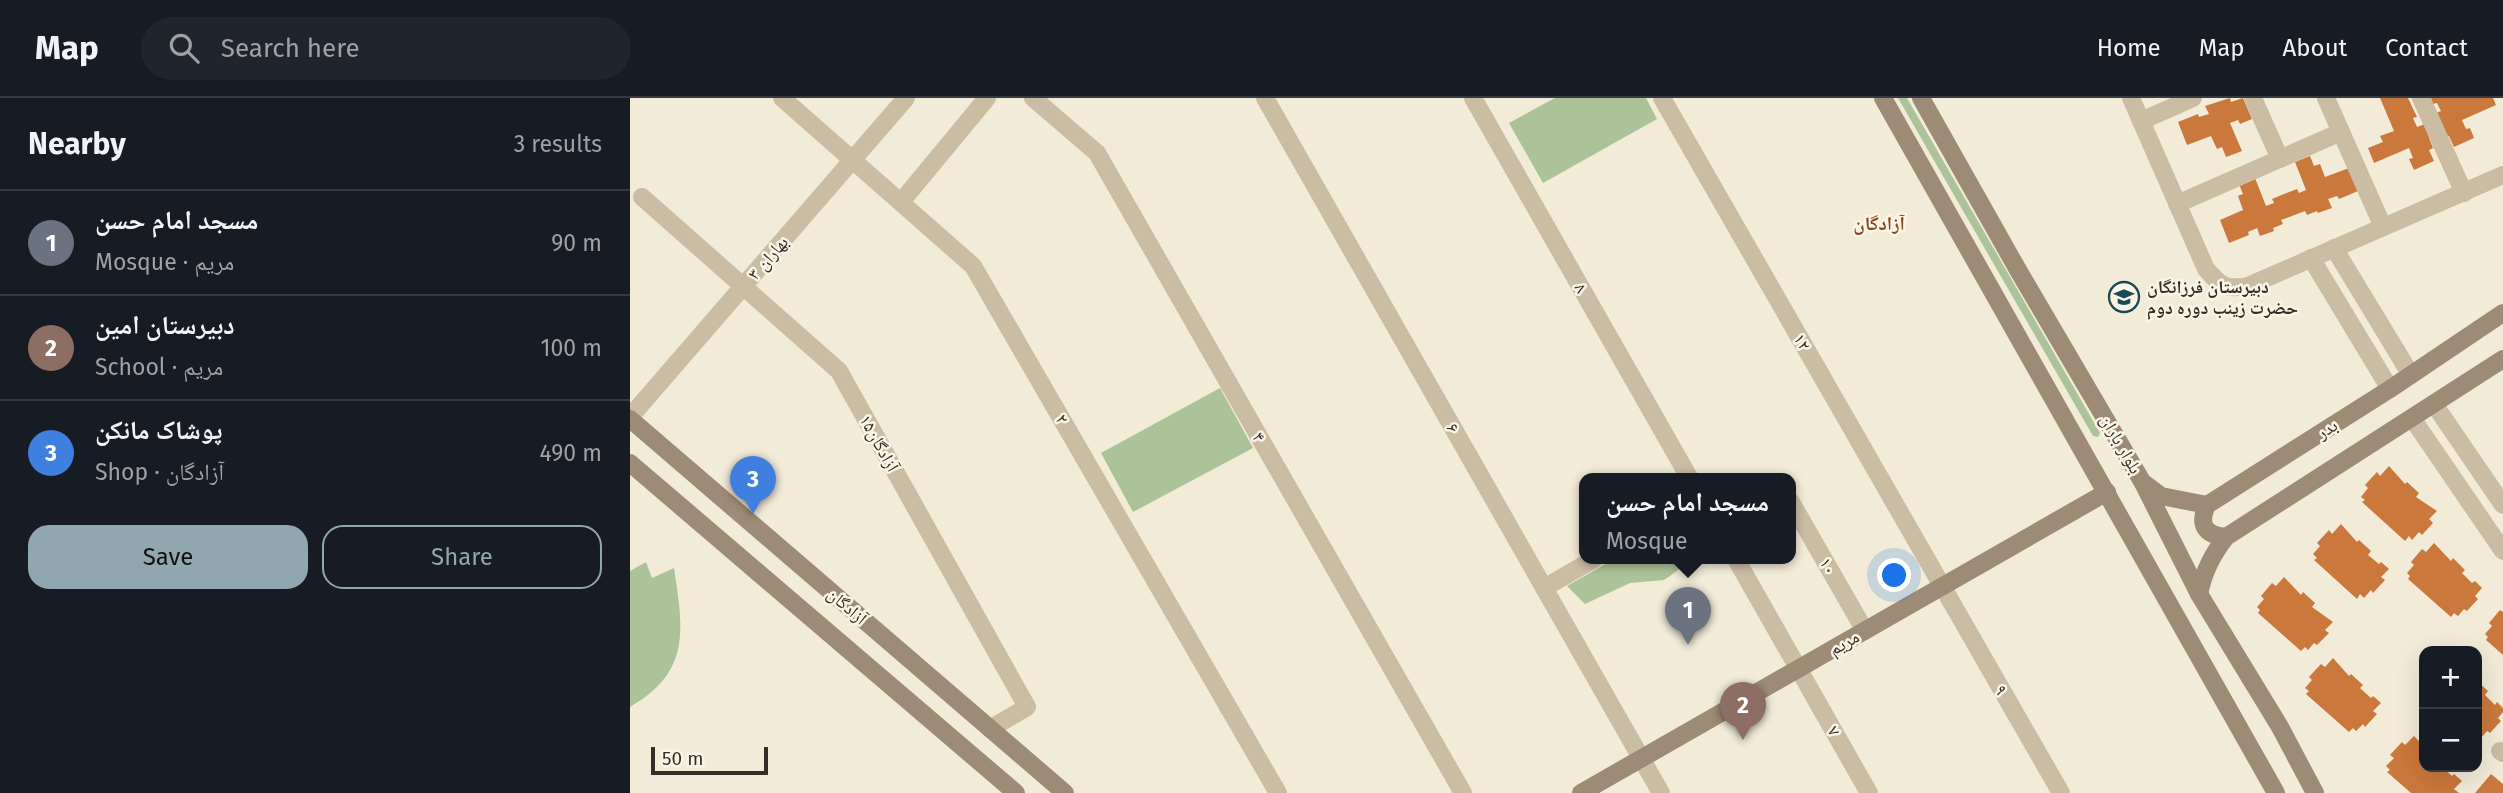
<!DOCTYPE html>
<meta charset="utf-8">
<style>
:root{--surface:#171b24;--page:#20242c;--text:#f1f3f6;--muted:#9ea1a6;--line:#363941;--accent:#90a7af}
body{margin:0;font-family:"Fira Sans","Noto Naskh Arabic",sans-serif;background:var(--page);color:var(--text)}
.controls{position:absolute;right:21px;bottom:21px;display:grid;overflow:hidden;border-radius:14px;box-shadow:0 7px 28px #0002}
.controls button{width:63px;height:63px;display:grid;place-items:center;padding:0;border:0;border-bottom:2px solid var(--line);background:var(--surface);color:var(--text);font:35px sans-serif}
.scale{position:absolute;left:21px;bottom:18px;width:117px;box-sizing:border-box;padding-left:7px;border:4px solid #362e26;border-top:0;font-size:19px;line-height:24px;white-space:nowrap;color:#362e26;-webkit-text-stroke:5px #faf4e5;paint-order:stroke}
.you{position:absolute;left:1265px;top:478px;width:24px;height:24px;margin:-18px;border:5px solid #fff;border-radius:50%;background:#1a73e8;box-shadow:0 0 0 10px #1a73e833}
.badge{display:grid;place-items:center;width:46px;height:46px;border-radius:50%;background:var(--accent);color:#fff;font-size:23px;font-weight:700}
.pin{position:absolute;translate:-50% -58px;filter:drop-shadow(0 2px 4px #0008)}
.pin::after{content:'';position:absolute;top:37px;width:24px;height:21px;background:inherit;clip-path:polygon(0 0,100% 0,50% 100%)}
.popup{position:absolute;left:949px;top:375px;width:217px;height:91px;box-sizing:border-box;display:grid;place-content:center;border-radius:14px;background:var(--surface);filter:drop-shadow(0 2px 5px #0005);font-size:23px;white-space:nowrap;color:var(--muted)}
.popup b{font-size:26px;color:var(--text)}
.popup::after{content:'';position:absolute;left:50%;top:100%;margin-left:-14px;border:14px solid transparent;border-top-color:var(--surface)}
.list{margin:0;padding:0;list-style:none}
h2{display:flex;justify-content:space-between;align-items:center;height:91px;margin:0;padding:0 28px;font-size:30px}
h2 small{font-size:23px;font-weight:400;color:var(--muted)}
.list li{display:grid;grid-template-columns:46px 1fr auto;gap:21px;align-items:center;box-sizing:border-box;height:105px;padding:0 28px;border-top:2px solid var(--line)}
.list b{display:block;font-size:26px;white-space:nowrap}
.list p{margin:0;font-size:23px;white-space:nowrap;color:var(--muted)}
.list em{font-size:23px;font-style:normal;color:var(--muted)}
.actions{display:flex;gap:14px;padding:21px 28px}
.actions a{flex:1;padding:16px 0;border:2px solid var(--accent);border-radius:21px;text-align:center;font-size:24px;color:var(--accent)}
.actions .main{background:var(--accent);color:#111}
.icon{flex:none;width:38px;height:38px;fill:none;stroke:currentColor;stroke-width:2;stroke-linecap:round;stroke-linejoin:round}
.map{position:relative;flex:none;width:1873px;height:695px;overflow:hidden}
header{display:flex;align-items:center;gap:42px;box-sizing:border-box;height:98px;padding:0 35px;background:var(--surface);border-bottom:2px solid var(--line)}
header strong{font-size:33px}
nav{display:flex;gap:38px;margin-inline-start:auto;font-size:24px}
.search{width:490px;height:63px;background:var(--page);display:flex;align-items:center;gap:18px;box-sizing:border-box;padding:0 24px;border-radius:38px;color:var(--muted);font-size:26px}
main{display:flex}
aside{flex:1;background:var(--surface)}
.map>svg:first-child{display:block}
.green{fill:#acc298}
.building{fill:#cb783d}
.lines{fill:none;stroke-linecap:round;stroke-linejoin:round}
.street{stroke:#cbbca4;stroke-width:18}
.secondary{stroke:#9e8b75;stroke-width:18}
.labels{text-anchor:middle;stroke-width:5;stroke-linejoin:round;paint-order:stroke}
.street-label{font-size:18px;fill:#362e26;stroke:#faf4e5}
.poi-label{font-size:18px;font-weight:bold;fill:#362e26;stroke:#faf4e5;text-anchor:start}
.neighbourhood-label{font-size:19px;font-weight:bold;fill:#88481c;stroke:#faf4e5}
</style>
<header>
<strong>Map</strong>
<div class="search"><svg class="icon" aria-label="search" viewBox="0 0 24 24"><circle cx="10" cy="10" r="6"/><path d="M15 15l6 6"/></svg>Search here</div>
<nav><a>Home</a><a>Map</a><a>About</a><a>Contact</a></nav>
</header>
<main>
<aside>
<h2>Nearby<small>3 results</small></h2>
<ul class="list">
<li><span class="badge" style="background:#6b7280">1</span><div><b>مسجد امام حسن</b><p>Mosque · مریم</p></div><em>90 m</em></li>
<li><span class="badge" style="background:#8d6e63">2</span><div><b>دبیرستان امین</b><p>School · مریم</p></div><em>100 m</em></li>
<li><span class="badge" style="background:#3f7fe0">3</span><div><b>پوشاک مانکن</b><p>Shop · آزادگان</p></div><em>490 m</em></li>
</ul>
<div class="actions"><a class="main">Save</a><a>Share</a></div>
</aside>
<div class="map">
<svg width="1873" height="695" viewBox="0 0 1873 695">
<rect width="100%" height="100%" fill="#f2ebd8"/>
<!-- green -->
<g class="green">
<path d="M925 0H1016L1027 21 913 85 879 25Z"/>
<path d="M1268 0H1277L1470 335 1468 339 1463 338Z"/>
<path d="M590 290 623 350 503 414 471 355Z"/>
<path d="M984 461H1064L1034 482 1000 485 955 506 937 488Z"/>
<path d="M16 464 22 480 44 470C53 531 62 573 0 609V473Z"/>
</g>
<!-- building -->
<g class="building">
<path d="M1600 0 1601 4 1613 0 1622 21 1610 26 1608 22 1600 25 1612 53 1596 59 1592 49 1587 51 1581 38 1557 47 1548 24 1568 16 1569 19 1579 16 1575 8Z"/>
<path d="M1750 0H1778L1787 19 1783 20 1787 29 1795 26 1801 39 1799 40 1803 50 1799 52 1804 63 1784 72 1779 61 1783 60 1779 50 1744 65 1738 50 1753 44 1750 38 1764 33Z"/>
<path d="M1801 0H1863L1866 7 1832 22 1836 31 1840 30 1844 40 1824 49 1819 38 1815 39 1802 17 1811 13 1807 5 1803 6Z"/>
<path d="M1680 58 1684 68 1690 66 1695 79 1719 70 1728 93 1709 101 1707 98 1698 101 1702 110 1688 115 1687 113 1677 117 1675 113 1651 122 1653 126 1643 130 1644 133 1630 138 1627 130 1618 134 1619 137 1599 145 1590 122 1613 112 1608 98 1613 96 1609 86 1625 80 1636 108 1644 105 1642 101 1654 96 1667 91 1669 95 1676 92 1665 64Z"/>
<path d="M1759 368 1775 386 1777 384 1789 395 1786 399 1807 413 1799 421 1803 425 1792 437 1789 434 1782 442 1779 438 1775 443 1732 404 1735 402 1731 399 1738 390 1735 387 1747 374 1750 378Z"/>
<path d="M1711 426 1727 444 1729 442 1741 453 1738 457 1749 466 1751 464 1759 471 1751 479 1755 482 1743 495 1741 492 1734 500 1730 496 1727 501 1684 462 1687 460 1683 456 1690 448 1687 445 1699 432 1702 436Z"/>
<path d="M1804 445 1821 463 1823 460 1835 472 1832 475 1842 485 1845 483 1852 490 1845 498 1848 501 1837 513 1834 511 1828 518 1824 515 1821 519 1778 481 1780 478 1777 475 1784 467 1781 464 1792 451 1796 454Z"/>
<path d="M1654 479 1671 497 1673 494 1685 505 1682 509 1703 524 1695 532 1699 535 1687 547 1684 545 1678 552 1675 549 1671 553 1628 515 1630 512 1627 509 1634 501 1631 498 1642 485 1646 488Z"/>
<path d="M1870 512 1873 514V557L1856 542 1858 539 1855 536 1862 528 1859 525Z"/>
<path d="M1703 560 1719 578 1721 576 1733 587 1730 590 1741 600 1743 598 1751 605 1743 613 1747 616 1735 629 1733 626 1726 633 1723 630 1719 634 1676 596 1679 593 1675 590 1682 582 1679 579 1691 566 1695 569Z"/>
<path d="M1847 583 1858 593 1855 597 1865 607 1867 604 1873 610V614L1868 620 1871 623 1860 635 1857 633 1851 640 1847 637Z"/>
<path d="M1784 638 1793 647 1794 669H1812L1822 678 1824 676 1832 683 1824 691 1829 695H1781L1757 674 1760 672 1756 668 1764 660 1760 657 1772 644 1775 647Z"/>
<path d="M1861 676 1873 686V695H1845Z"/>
</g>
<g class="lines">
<!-- street -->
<g class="street">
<path d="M152 0 343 168 648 695"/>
<path d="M403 0 467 55 833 695"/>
<path d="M635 0 1031 695"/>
<path d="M843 0 1060 381"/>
<path d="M1032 0 1431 695"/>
<path d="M1501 0 1576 171C1591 188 1595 192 1618 188L1873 77"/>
<path d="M1623 0 1650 61"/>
<path d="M1696 0 1753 129"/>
<path d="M1791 0 1834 95"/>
<path d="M1511 23 1563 0"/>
<path d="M12 99 209 273 397 609 360 631"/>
<path d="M271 104 357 0"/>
<path d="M1547 106 1711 34"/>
<path d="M1704 150 1781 277"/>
<path d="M1681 160 1760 291"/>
<path d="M1804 306 1873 407"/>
<path d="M0 319 276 0"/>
<path d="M1782 320 1873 453"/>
<path d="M1161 404 1235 533"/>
<path d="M1106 461 1239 695"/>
<path d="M914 490 964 461"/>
<path d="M1870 653 1873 655"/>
</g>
<!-- secondary -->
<g class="secondary">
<path d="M1253 0 1646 695"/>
<path d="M1291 0 1388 172 1513 385 1569 496 1650 629 1685 695"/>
<path d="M0 321 435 695"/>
<path d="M0 365 386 695"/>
<path d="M1515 386 1531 398 1577 407 1760 291 1873 215"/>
<path d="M1577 407C1568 427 1575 437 1596 439"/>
<path d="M1569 496C1574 473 1582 457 1596 439L1873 261"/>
<path d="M951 695 1477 394"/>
</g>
</g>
<!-- icons -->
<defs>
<g id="school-ring" transform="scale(1.575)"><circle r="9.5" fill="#faf4e5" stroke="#1a4a59" stroke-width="1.5"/><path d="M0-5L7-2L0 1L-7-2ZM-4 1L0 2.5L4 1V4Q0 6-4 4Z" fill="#1a4a59"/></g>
</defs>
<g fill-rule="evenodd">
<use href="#school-ring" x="1494" y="199"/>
</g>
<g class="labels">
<!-- street labels -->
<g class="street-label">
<text transform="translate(138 160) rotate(-49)" y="6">بهاران ۳</text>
<text transform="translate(951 190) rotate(60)" y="6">۸</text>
<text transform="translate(1172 244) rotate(60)" y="6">۱۲</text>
<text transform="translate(432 321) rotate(60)" y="6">۲</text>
<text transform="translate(823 330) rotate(60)" y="6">۶</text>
<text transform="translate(1697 331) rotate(-32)" y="6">بدر</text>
<text transform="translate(629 339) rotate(60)" y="6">۴</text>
<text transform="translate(249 345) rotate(61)" y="6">آزادگان۱۵</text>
<text transform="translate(1491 346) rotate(60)" y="6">بلوار باران</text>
<text transform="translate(1198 468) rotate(60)" y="6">۱۰</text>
<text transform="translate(217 508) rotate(41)" y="6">آزادگان</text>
<text transform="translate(1214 545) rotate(-30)" y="6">مریم</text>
<text transform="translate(1371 592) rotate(60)" y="6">۹</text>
<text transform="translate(1204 633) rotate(60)" y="6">۷</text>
</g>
<!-- poi labels -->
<g class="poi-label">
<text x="1517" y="195">دبیرستان فرزانگان<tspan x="1517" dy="21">حضرت زینب دوره دوم</tspan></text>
</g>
<!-- neighbourhood labels -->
<g class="neighbourhood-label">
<text x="1249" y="132">آزادگان</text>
</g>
</g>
</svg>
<div class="controls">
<button>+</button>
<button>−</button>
</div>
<div class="scale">50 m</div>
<div class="you"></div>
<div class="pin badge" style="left:1058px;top:547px;background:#6b7280">1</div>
<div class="popup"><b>مسجد امام حسن</b>Mosque</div>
<div class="pin badge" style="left:1113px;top:642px;background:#8d6e63">2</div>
<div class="pin badge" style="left:123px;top:416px;background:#3f7fe0">3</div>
</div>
</main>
